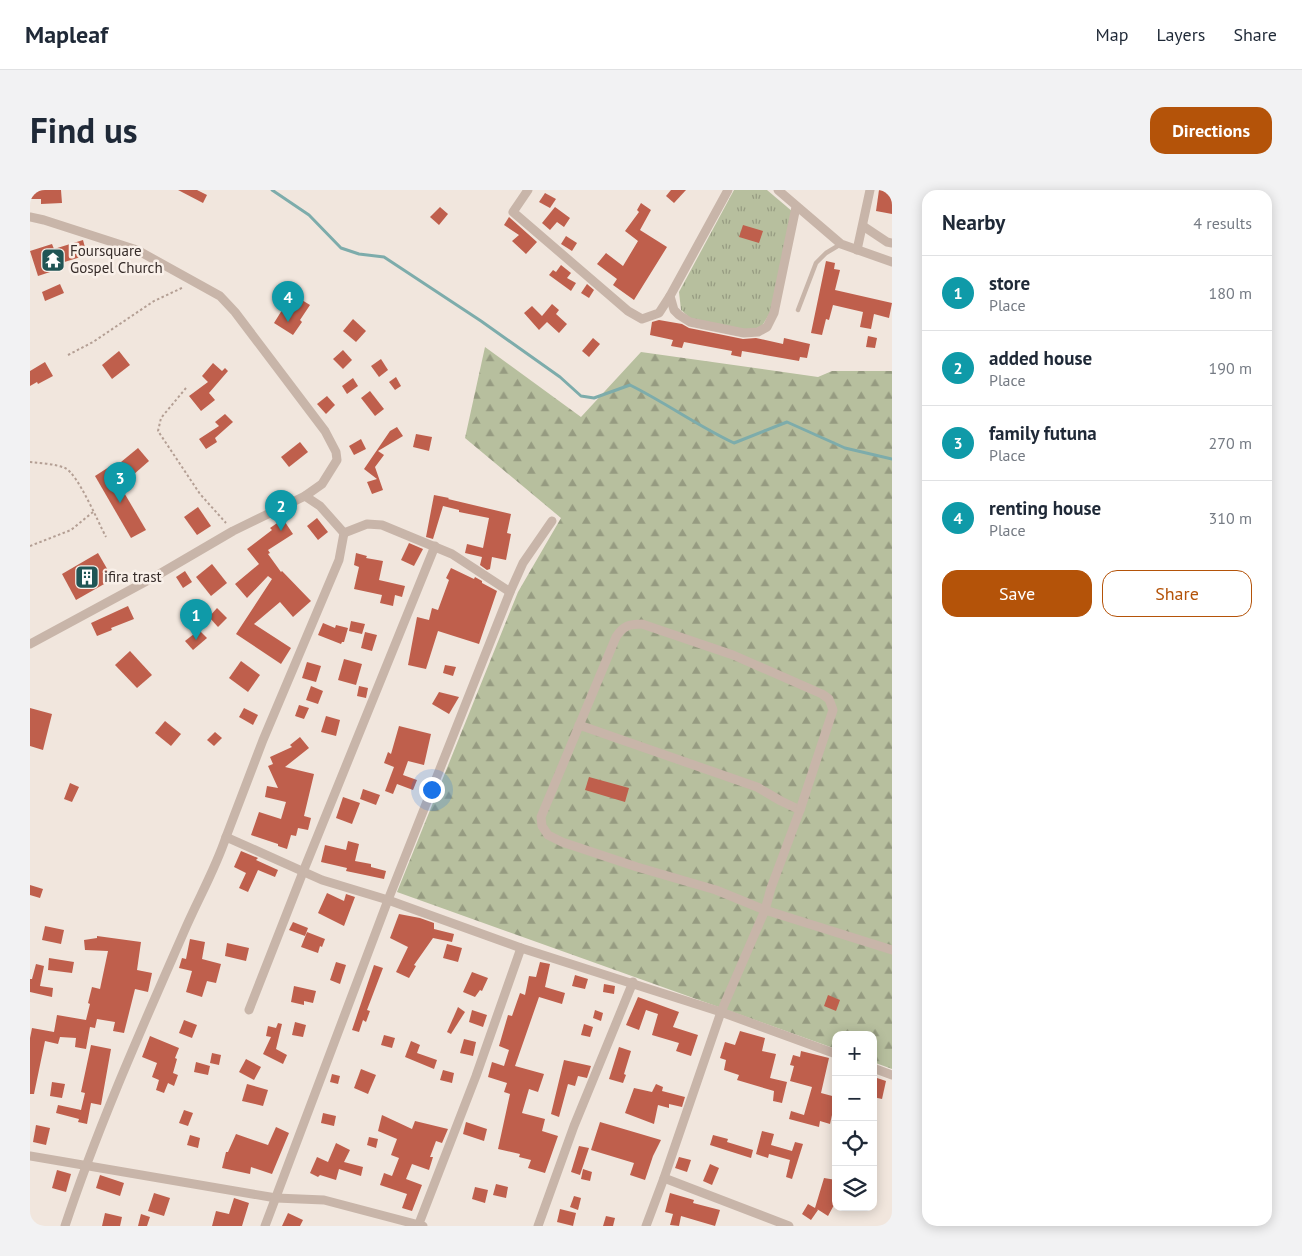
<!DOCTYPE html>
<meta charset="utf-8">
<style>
:root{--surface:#fff;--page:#f2f2f3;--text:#1f2937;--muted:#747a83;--line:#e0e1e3;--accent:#b45309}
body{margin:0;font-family:"PT Sans",sans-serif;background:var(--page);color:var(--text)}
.controls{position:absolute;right:15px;bottom:15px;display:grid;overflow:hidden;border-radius:10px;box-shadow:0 2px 12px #0003}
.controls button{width:45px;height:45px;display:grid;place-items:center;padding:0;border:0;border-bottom:1px solid var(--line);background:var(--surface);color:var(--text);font:25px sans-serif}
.you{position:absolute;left:401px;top:599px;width:18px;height:18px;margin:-12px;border:4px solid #fff;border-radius:50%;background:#1a73e8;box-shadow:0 0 0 8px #1a73e833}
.badge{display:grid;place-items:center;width:32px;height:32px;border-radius:50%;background:var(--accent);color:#fff;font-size:16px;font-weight:700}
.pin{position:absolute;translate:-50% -41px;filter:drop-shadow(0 1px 2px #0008)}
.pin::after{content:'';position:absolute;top:26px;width:18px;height:15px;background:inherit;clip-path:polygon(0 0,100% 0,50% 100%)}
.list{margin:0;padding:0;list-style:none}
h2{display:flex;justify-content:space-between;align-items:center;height:65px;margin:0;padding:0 20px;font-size:21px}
h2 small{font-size:16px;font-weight:400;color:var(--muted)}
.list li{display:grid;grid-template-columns:32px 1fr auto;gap:15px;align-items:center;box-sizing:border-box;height:75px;padding:0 20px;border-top:1px solid var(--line)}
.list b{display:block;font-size:19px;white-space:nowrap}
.list p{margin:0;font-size:16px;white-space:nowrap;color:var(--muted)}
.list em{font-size:16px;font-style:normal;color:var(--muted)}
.actions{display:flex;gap:10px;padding:15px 20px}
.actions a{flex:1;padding:11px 0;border:1px solid var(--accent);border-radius:15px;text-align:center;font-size:18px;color:var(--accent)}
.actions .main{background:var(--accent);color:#fff}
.icon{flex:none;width:28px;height:28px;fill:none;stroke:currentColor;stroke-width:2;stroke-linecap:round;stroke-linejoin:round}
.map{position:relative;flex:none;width:862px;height:1036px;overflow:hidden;border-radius:15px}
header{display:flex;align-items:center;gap:30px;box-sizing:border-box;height:70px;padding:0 25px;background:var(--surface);border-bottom:1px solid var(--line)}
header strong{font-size:24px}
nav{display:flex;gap:28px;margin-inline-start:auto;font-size:18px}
.intro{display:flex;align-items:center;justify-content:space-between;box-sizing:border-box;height:120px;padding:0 30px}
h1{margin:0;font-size:35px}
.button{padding:12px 22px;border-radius:15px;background:var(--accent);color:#fff;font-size:18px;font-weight:700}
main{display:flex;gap:30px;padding:0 30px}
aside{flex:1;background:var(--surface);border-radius:15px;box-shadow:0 2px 12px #0003}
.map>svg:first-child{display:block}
.grass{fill:url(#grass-tufts)}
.forest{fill:url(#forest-firs)}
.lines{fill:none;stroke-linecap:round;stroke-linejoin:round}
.stream{stroke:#7dacab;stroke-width:3}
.building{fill:#bf5f4c}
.path{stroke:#b49f94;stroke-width:2;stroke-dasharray:2.5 2.5;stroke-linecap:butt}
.lane{stroke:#c8b5a9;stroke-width:4.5}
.street{stroke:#c8b5a9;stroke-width:9}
.labels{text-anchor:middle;stroke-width:5;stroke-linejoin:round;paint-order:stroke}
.poi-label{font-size:15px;fill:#362c29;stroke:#f9f0e9;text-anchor:start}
</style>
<header>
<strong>Mapleaf</strong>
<nav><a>Map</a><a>Layers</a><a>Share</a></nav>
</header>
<div class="intro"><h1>Find us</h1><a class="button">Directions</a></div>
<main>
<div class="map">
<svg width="862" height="1036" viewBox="0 0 862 1036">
<defs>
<pattern id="grass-tufts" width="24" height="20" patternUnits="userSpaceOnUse" patternTransform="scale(1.25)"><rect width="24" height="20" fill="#b7bf9e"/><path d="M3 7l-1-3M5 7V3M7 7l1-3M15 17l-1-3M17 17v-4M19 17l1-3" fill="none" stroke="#969b81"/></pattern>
<pattern id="forest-firs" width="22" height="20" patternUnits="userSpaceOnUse" patternTransform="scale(1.25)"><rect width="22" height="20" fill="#b7bf9e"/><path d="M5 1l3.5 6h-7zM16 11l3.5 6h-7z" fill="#969b81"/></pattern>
</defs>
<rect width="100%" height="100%" fill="#f1e6dd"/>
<!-- grass -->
<path class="grass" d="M704 0H737L763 22 740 123 732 136 719 141 660 128 651 120 649 102Z"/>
<!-- forest -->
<path class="forest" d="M455 157 551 227 611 162 788 187 802 181H862V879L843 872V845H806V859L367 702 488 402 531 328 435 248Z"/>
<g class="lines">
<!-- stream -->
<path class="stream" d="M242 0 279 25 311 58 329 64 354 67 451 131 530 187 551 206 564 208 600 195C636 213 668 236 704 253L757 232 815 258 862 269"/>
</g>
<!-- building -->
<g class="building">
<path d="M0 0H31L32 13 11 14V9H0Z"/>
<path d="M148 0H167L177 5 173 13Z"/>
<path d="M641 0H656L644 13 636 6Z"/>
<path d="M849 0H862V24L846 21Z"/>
<path d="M515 3 526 9 520 18 509 12Z"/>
<path d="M611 13 621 20 610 40 637 57 604 110 583 95 587 89 567 74 576 63 593 76 608 51 595 41 609 22 607 20Z"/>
<path d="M410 17 418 24 409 35 400 27Z"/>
<path d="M525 17 540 28 534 37 527 32 520 40 512 33Z"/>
<path d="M479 27 507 52 496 64 482 51 489 45 474 35Z"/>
<path d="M713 35 733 41 729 53 709 47Z"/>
<path d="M536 46 547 53 542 61 531 54Z"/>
<path d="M53 50 57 65 28 74 29 79 8 86 0 61 22 54 24 59Z"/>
<path d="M796 71 805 73 804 79 810 80 805 100 862 113 859 128 844 124 841 139 830 137 833 122 803 115 799 130 796 129 792 145 781 143Z"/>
<path d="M531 75 541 83 537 88 546 93 541 101 519 85 523 80 526 82Z"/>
<path d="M30 94 34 103 15 111 12 102Z"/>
<path d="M557 94 564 100 559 108 551 103Z"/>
<path d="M262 104 280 115 270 130 272 132 263 145 244 133Z"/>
<path d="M522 114 529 120 526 124 537 134 529 143 517 132 509 140 494 123 502 116 512 126Z"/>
<path d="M323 129 336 141 326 152 313 141Z"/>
<path d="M629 130 652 134 659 138 713 149 726 148 753 154 754 148 780 154 777 168 770 167 769 171 712 161 711 167 701 165 702 161 654 152 652 158 641 156 643 150 620 145 622 132Z"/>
<path d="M838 146 847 148 845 158 836 157Z"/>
<path d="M563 148 570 154 559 167 552 161Z"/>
<path d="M313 160 322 170 313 179 303 169Z"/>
<path d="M89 161 100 175 82 189 72 175Z"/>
<path d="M351 169 358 180 349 187 341 176Z"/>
<path d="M15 172 23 186 8 194 7 192 0 196V181Z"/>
<path d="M183 173 192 181 195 178 198 181 179 203 185 210 171 221 159 206 178 192 172 186Z"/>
<path d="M366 187 371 196 365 200 359 192Z"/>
<path d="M323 188 328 196 317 204 312 196Z"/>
<path d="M340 201 354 219 345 226 331 208Z"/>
<path d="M297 206 305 215 296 224 287 214Z"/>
<path d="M195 224 203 232 185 248 187 252 176 259 169 249 189 236 185 232Z"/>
<path d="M367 237 373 246 348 261 354 265 345 277 353 300 342 304 337 292 347 289 334 279 360 241Z"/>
<path d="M386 244 402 247 399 261 383 257Z"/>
<path d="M331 249 336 259 324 265 319 256Z"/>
<path d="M270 252 278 262 259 277 251 267Z"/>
<path d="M108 258 119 271 103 285 91 272Z"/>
<path d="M79 277 116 340 101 348 65 286Z"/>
<path d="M404 305 419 308 418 309 481 324 477 343 481 344 476 370 462 367 460 379 457 380 450 375 452 367 435 363 437 354 453 358 459 328 429 322V320L413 316 403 349 396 347Z"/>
<path d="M168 317 181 336 167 345 154 327Z"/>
<path d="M287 328 298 342 288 350 277 336Z"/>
<path d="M253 329 263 344 238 360 240 363 238 364 251 382 252 381 281 411 263 427 250 412 224 434 261 458 251 474 206 444 242 389 238 386 217 408 205 394 229 374 217 359 242 340 240 338Z"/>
<path d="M379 353 393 359 384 376 371 370Z"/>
<path d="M68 363 83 389 46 410 32 384Z"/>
<path d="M326 363 337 366 336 368 353 371 349 390 375 396 372 407 365 405 363 416 350 413 352 405 324 399 329 377 324 375Z"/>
<path d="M182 374 197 393 181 406 166 387Z"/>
<path d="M421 378 444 389 445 387 452 391V393L467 401 449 454 408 441 396 479 378 475 387 427 399 430 402 418 408 420 419 390 416 388Z"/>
<path d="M155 381 162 392 153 398 146 387Z"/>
<path d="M98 416 104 429 81 438 82 440 67 446 61 433Z"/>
<path d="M187 418 197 428 188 437 179 427Z"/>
<path d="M321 431 335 434 332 444 319 441Z"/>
<path d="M293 433 305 438 306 435 318 438 314 452H312L311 454 288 445Z"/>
<path d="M169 440 177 448 163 460 155 451Z"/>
<path d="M335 442 347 445 342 461 331 458Z"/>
<path d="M100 461 122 485 107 498 85 475Z"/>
<path d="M314 469 332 474 326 495 308 490Z"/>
<path d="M211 471 230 485 218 502 199 488Z"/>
<path d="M277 472 291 476 286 492 272 488Z"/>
<path d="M415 475 426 477 423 486 413 483Z"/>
<path d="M281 496 293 501 288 514 276 510Z"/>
<path d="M329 496 338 498 336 508 327 506Z"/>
<path d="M409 502 429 507 419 524 402 514Z"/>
<path d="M269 515 279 518 274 529 265 526Z"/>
<path d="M0 518 22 524 13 560 0 556Z"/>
<path d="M214 518 228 525 223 535 209 527Z"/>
<path d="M296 526 310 530 306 546 291 542Z"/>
<path d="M135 531 151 544 141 556 125 543Z"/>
<path d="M369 536 401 544 394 575 378 571 373 585 387 590 383 600 367 594 363 604 355 601 364 577 354 573 358 562 361 564Z"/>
<path d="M185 542 192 548 184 556 177 550Z"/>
<path d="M270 547 279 558 255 577 284 584 274 626 281 628 278 640 268 638 266 646 261 645 257 659 248 656V654L221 645 229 622 251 629 256 612 235 607 237 596 248 598 238 576 243 574 240 567 262 557 260 555Z"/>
<path d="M559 587 599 598 595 612 555 600Z"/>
<path d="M40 593 49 597 42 612 34 609Z"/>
<path d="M333 599 350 605 346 615 330 609Z"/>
<path d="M313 607 330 613 322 634 306 628Z"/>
<path d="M318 651 329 654 325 671 341 674V677L356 681 354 689 316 681 317 678 291 672 295 655 316 660Z"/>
<path d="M211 661 228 668 226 670 248 680 245 687 228 680 218 702 209 698 216 683 204 677Z"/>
<path d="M0 695 13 699 10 708 0 705Z"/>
<path d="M297 703 314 711 316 704 325 707 314 736 288 723Z"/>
<path d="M369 724 390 728 404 733V739L424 744 422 752 403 748 384 775 386 776 379 788 366 782 378 757 360 748Z"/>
<path d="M263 732 278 738 275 746 259 740Z"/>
<path d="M15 736 34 740 31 754 12 750Z"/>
<path d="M277 742 295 749 292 757 290 756 288 763 271 757Z"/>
<path d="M67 746 111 752 107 780 122 783 118 802 105 799 94 843 83 841 85 832 67 829 65 838 60 837 56 859 45 857 46 848 30 847 28 854 15 851 4 904H0V848L2 838 24 842 27 825 56 830 60 814 58 813 62 797 70 799 78 761 55 760 54 750 67 748Z"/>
<path d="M160 749 175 752 172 769 191 774 186 793 177 791 172 807 156 802 162 781 149 778 152 768 156 769Z"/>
<path d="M197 753 219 758 216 771 195 766Z"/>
<path d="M417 754 432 758 428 772 413 768Z"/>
<path d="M19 768 44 772 42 783 18 780Z"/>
<path d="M306 772 316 775 310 794 300 790Z"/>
<path d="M510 772 520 774 515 797 535 803 532 814 509 807 485 876 514 884 508 902 499 899 492 923 515 929 512 941 528 946 515 983 498 978 501 970 489 967 490 964 468 959 480 904 474 902 477 893 458 887 462 872 474 876 479 860 469 856 478 825 482 826 490 803 495 805 499 786 506 787Z"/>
<path d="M6 774 14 776 10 796 23 798 22 807 0 802V789H2Z"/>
<path d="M344 775 353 778 337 820 340 821 336 832 333 830 329 842 322 840Z"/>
<path d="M442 782 458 788 452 801 450 800 445 807 433 802Z"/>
<path d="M545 785 558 789 555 799 542 796Z"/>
<path d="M574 794 585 796 584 804 573 802Z"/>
<path d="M264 796 286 801 283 813 274 811V815L261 812Z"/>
<path d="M798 805 810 810 806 821 794 816Z"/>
<path d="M608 807 649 822 643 837 668 845 661 866 646 861 649 853 622 845 628 824 616 820 609 840 596 835Z"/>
<path d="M428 817 435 822 421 844 417 842Z"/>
<path d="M442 820 457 825 453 837 439 832Z"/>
<path d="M565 820 573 823 571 831 563 828Z"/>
<path d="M154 830 167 835 162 848 149 843Z"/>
<path d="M265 832 276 835 273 847 262 845Z"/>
<path d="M248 833 252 834 246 859 257 865 253 874 233 864 241 847 236 846 238 836 246 838Z"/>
<path d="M554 834 563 837 560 847 551 845Z"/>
<path d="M710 841 735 848 732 861 746 864 740 888 757 892 752 913 743 911 744 901 707 890 709 885 694 880 696 870 690 868 695 852 705 855Z"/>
<path d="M354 845 365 848 362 858 351 855Z"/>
<path d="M120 846 149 858 145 868 147 869 143 883 148 885 144 896 138 893 134 903 126 900 129 890 122 887 127 873 112 867Z"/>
<path d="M434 849 446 852 443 866 430 863Z"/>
<path d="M381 851 390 855 387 863 407 870 404 879 375 867Z"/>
<path d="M61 855 81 859 71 915 61 913 57 934 48 932 49 929 26 923 28 915 51 920 55 903 51 902Z"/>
<path d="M589 857 601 861 594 884 596 885 593 893 579 889Z"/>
<path d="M771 861 799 868 791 903 806 907 800 934 790 931 789 937 759 929 761 921 774 925 782 897 760 891 764 876 760 875 763 865 770 867Z"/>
<path d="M182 863 191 865 189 875 180 873Z"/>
<path d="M216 869 231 877 224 890 209 882Z"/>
<path d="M534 870 561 876 557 888 548 886 545 896 538 894 529 927 521 924Z"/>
<path d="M166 872 180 876 178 885 164 882Z"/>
<path d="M331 879 346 885 338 904 324 898Z"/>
<path d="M413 880 424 883 422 893 410 890Z"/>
<path d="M302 884 310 886 308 894 300 892Z"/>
<path d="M847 888 856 891 852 909 843 907Z"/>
<path d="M22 892 35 894 32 908 20 906Z"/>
<path d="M217 894 238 900 233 916 212 911Z"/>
<path d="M626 894 633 897 632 901 655 907 652 917 639 914V918L628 915 624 934 595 923 604 898 622 902Z"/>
<path d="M154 920 163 923 158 936 149 933Z"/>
<path d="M293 923 306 926 304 936 291 933Z"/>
<path d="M352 925 382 939 385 931 418 939 412 953 406 951 400 967H403L399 980 382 974 376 989 392 995 382 1021 372 1018 377 1004 350 995 354 983 362 986 369 968 361 965 367 949 348 941Z"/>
<path d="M436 932 457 939 454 951 433 944Z"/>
<path d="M570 932 631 950 623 966 615 990 600 985 604 973 561 960Z"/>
<path d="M6 935 20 938 16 955 3 952Z"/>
<path d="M246 937 259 943 242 984 221 977 220 984 192 978 196 962H198L206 944 238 955Z"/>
<path d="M732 941 744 944 741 955 762 961 765 952 773 954 762 989 756 987 760 970 739 964 738 968 726 964Z"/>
<path d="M160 945 170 948 168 958 157 955Z"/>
<path d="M683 945 698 949 697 952 723 960 721 968 680 955Z"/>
<path d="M339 947 348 949 346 958 337 955Z"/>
<path d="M306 953 320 960 314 972 333 977 331 986 309 979 306 990 290 985 288 987 280 983 287 967 298 972Z"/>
<path d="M549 956 559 958 550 985 541 982Z"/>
<path d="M649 967 661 970 657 982 645 978Z"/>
<path d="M680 974 689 978 682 995 673 991Z"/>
<path d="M553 979 562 982 560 991 551 989Z"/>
<path d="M27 980 41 984 36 1002 22 998Z"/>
<path d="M70 985 94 993 90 1006 66 998Z"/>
<path d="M794 988 806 990V1003L803 1014 804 1015 798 1026 787 1019 788 1020 781 1030 772 1024 778 1014 785 1018Z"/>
<path d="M466 994 478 997 476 1008 463 1005Z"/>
<path d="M445 997 458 1000 455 1013 442 1009Z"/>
<path d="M124 1003 140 1008 134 1026 118 1021Z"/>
<path d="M640 1003 664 1010 663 1013 690 1020 685 1036 651 1026 649 1036 640 1035 643 1024 635 1022Z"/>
<path d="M544 1006 551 1008 548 1020 540 1017Z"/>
<path d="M204 1008 219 1013 212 1036H182L186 1021 199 1024Z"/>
<path d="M530 1019 546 1023 543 1036 527 1032Z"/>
<path d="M75 1023 92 1027 90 1036H72Z"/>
<path d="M258 1023 273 1030 270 1036H252Z"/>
<path d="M111 1024 120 1027 117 1036H108Z"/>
<path d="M576 1026 585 1028 583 1036H573Z"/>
</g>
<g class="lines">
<!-- path -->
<g class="path">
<path d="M38 165 63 152 124 111 154 97"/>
<path d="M156 198 131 228 128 241 170 304 196 333"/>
<path d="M0 272C11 273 25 274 35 278 48 284 68 332 76 347"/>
<path d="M0 356 41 340 63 322"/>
</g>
<!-- lane -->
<path class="lane" d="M768 120 786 73 796 63 811 54"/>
<!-- street -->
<g class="street">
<path d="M498 0 483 22 598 121 612 129 629 123 640 106"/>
<path d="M698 0 640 106 644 120 649 125 660 132 714 143 728 142 737 137 744 123 766 17"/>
<path d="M748 0 811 54 862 72"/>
<path d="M0 27 14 30 107 60 190 106 205 122 295 241 306 262 307 270 292 294 275 306 203 341 126 386 0 454"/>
<path d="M833 36 857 52 862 53"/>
<path d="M827 60 840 0"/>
<path d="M314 343 337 334 352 335 422 364 480 402"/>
<path d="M549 535 727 597 751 611 770 620"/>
<path d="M196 647 233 550 309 370 314 343 290 316 275 306"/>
<path d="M219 820 273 682 405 356"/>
<path d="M843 878 862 885"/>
<path d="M0 966 246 1008 294 1010 393 1036"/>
<path d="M634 988 759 1036"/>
<path d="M35 1036C68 936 111 840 153 744 167 711 185 680 196 647L292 690 358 710 491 758 691 822 806 864"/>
<path d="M235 1036 358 710 480 402 493 373 522 331"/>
<path d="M388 1036 446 886 491 758"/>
<path d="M508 1036 544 936 603 792"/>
<path d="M616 1036 634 988 691 822 735 720 741 698 770 620 803 520 799 509 792 504 703 465 612 434C599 434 593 436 586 447L511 627 512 636 518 645 532 652 607 677 686 700 735 720 862 760"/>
</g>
</g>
<!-- icons -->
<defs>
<g id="temple-square" transform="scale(1.25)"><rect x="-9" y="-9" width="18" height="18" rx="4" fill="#205555" stroke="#f9f0e9"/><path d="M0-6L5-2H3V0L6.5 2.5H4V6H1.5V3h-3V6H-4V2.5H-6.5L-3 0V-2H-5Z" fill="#fff"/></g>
<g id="building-square" transform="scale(1.25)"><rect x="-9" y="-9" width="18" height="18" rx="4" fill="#205555" stroke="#f9f0e9"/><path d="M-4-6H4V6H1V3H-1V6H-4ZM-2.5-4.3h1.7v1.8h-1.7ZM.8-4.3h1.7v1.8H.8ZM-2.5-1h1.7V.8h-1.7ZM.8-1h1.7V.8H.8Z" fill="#fff"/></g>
</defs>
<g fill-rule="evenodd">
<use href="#temple-square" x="23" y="70"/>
<use href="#building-square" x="57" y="387"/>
</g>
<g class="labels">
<!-- poi labels -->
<g class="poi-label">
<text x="40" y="66">Foursquare<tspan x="40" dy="17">Gospel Church</tspan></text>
<text x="74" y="392">ifira trast</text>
</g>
</g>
</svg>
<div class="controls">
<button>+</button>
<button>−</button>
<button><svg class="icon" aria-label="locate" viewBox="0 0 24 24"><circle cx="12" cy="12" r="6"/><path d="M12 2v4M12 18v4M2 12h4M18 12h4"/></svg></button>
<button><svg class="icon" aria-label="layers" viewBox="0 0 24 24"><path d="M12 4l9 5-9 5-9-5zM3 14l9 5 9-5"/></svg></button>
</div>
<div class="you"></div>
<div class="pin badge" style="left:166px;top:450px;background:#0f9aa8">1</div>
<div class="pin badge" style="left:251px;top:341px;background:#0f9aa8">2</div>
<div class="pin badge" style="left:90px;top:313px;background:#0f9aa8">3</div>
<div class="pin badge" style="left:258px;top:132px;background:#0f9aa8">4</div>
</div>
<aside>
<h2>Nearby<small>4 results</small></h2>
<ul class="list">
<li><span class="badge" style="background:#0f9aa8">1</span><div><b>store</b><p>Place</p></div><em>180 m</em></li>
<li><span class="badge" style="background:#0f9aa8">2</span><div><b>added house</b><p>Place</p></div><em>190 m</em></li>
<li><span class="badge" style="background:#0f9aa8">3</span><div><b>family futuna</b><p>Place</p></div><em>270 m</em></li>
<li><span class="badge" style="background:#0f9aa8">4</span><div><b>renting house</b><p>Place</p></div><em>310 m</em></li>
</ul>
<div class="actions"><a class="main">Save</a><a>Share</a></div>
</aside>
</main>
